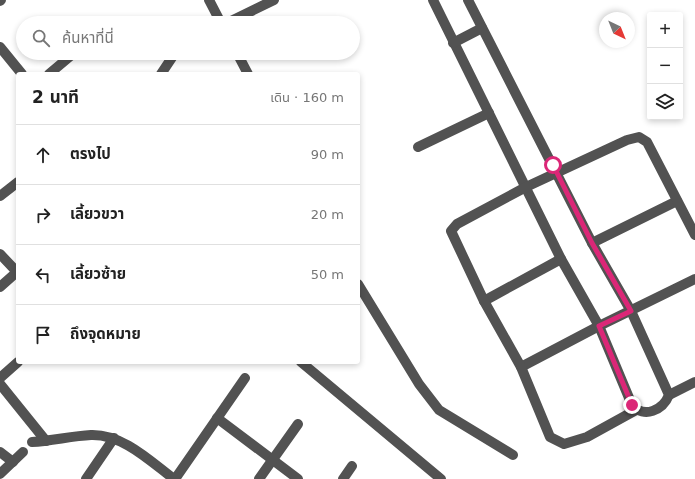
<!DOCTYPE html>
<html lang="th">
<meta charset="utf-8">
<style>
:root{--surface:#fff;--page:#f6f6f6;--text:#222;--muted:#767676;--line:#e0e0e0}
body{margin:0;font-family:"DejaVu Sans","Noto Sans Thai",sans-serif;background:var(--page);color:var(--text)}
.controls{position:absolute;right:12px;top:12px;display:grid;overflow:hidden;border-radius:4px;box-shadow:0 2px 6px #0003}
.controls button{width:36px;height:36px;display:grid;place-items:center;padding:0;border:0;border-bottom:1px solid var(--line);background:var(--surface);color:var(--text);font:20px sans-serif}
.compass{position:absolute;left:599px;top:12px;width:36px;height:36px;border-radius:50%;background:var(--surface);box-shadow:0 2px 6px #0003;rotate:137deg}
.stop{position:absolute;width:12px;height:12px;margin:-9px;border:3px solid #db2777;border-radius:50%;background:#fff}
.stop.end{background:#db2777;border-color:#fff;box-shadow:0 1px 4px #0008}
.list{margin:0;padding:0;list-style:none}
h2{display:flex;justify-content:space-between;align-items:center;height:52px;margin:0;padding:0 16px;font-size:17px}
h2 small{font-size:13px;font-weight:400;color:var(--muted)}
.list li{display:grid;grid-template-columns:26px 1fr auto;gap:12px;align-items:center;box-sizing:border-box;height:60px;padding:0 16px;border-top:1px solid var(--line)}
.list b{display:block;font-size:15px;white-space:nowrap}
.list em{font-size:13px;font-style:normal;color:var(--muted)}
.icon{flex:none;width:22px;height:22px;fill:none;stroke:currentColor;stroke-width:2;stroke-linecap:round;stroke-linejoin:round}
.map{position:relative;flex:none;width:695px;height:479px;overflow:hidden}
.search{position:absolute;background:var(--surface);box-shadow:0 2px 6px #0003;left:16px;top:16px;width:344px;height:44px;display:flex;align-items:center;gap:10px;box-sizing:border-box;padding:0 14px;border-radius:22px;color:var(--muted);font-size:15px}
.panel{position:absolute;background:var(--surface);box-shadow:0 2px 6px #0003;left:16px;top:72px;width:344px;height:292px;border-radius:4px}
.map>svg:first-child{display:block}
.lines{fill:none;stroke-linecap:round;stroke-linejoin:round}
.minor{stroke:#525252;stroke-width:10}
.route{stroke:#db2777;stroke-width:5}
</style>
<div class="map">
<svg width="695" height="479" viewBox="0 0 695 479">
<rect width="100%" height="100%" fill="#fff"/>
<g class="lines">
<!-- minor -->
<g class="minor">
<path d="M209 0 221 23"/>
<path d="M433 0 561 259 599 326 632 405C644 419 663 410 669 395L665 386 631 311 592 243 468 0"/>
<path d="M0 1 1 0"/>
<path d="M227 23 274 0"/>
<path d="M453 43 482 28"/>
<path d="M0 47 22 74"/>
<path d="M237 53 248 74"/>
<path d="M49 74 74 53"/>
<path d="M161 74 175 53"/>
<path d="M418 147 489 113"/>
<path d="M0 196 18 182"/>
<path d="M592 243 677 201"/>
<path d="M0 254 18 273"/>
<path d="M358 284 419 384 439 410 513 455"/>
<path d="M0 287 18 271"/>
<path d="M484 301 561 259"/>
<path d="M301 362 441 479"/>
<path d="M521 367 599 326 695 279"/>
<path d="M0 378 18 362"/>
<path d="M0 384 46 441"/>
<path d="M669 395 695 382"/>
<path d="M636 410 587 437 564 444 550 437 521 367 484 301 451 231 457 224 526 187 627 140 639 137 647 142 695 235"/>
<path d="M217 418 298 479"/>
<path d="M32 442C52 441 71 436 91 435 123 434 150 461 174 479"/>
<path d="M0 452 13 462"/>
<path d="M0 474 23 452"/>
<path d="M86 479 114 438"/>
<path d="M175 479 245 378"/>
<path d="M259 479 298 424"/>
<path d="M343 479 352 466"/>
</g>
</g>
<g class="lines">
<!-- route -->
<path class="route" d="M553 165 592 243 631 311 599 326 632 405"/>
</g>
</svg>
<div class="controls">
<button>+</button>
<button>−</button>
<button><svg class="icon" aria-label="layers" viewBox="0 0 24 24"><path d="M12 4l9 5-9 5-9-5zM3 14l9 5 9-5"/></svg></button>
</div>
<svg class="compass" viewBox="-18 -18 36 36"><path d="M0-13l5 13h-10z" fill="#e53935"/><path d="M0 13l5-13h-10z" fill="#767676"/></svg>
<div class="stop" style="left:553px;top:165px"></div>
<div class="stop end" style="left:632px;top:405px"></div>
<div class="search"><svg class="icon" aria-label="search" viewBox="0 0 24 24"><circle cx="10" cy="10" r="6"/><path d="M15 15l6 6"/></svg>ค้นหาที่นี่</div>
<section class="panel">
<h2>2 นาที<small>เดิน · 160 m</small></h2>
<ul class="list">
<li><svg class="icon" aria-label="ahead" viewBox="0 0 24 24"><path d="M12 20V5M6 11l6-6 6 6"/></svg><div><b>ตรงไป</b></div><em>90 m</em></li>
<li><svg class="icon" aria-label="right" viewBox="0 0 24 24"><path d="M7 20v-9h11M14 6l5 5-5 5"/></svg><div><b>เลี้ยวขวา</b></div><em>20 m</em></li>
<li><svg class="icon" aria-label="left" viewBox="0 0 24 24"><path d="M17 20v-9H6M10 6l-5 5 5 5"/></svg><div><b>เลี้ยวซ้าย</b></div><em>50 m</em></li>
<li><svg class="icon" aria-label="arrive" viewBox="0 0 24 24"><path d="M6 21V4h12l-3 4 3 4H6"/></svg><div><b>ถึงจุดหมาย</b></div></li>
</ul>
</section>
</div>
